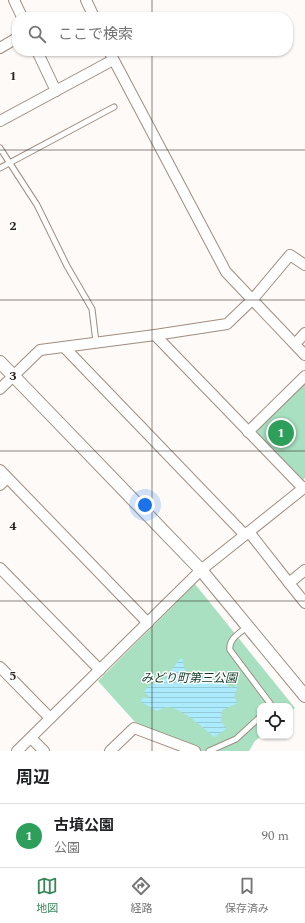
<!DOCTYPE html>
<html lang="ja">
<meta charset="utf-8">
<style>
:root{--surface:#fff;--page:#f6f6f6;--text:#202124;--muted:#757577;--line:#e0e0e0;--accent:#388757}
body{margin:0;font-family:Spectral,"Noto Sans JP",serif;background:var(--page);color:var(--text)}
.controls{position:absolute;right:12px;bottom:12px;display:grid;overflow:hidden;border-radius:8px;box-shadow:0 1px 3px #0004}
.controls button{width:36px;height:36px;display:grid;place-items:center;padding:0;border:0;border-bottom:1px solid var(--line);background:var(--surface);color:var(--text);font:20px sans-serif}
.you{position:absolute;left:145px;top:505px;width:14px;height:14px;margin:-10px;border:3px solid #fff;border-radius:50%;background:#1a73e8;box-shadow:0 0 0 6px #1a73e833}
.badge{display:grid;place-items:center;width:26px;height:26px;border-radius:50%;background:var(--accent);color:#fff;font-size:13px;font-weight:700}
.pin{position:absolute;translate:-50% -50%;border:2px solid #fff;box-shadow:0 1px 4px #0006}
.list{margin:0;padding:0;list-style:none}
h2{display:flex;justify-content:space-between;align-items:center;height:52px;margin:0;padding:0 16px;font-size:17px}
h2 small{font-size:13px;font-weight:400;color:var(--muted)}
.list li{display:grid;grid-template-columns:26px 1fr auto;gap:12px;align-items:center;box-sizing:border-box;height:64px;padding:0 16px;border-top:1px solid var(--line)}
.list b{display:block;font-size:15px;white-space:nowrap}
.list p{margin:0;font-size:13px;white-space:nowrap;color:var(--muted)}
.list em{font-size:13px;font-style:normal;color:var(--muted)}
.icon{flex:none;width:22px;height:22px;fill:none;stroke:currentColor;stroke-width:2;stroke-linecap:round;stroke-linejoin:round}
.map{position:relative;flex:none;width:305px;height:751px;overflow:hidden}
.search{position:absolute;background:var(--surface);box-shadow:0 1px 3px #0004;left:12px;right:12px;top:12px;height:44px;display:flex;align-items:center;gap:10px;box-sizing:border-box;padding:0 14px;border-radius:16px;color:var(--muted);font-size:15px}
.sheet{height:116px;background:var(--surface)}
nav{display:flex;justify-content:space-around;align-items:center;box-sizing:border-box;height:56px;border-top:1px solid var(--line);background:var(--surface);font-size:11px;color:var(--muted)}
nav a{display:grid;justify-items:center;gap:2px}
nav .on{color:var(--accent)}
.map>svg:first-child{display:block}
.park{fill:#a8e0c1}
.water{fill:url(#water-rules)}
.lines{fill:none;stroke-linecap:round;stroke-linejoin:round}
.service-casing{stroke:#9e8d80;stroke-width:7}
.minor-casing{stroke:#9e8d80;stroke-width:12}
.tertiary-casing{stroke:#9e8d80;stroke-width:14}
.service{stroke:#fff;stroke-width:5}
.minor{stroke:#fff;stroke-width:10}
.tertiary{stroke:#fff;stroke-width:12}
.grid{fill:none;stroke:#2b241f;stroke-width:1;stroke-opacity:0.55}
.labels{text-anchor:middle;stroke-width:3;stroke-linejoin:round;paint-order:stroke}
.park-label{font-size:12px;font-style:italic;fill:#0f3926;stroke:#fff}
.grid-label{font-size:13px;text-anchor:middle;font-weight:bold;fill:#2b241f;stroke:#fff;stroke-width:3;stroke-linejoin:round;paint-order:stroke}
</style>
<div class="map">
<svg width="305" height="751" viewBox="0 0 305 751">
<defs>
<pattern id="water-rules" width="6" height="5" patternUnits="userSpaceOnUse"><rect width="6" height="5" fill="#acebfd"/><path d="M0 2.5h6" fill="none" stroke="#94c9d8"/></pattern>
</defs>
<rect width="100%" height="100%" fill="#fefaf7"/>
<!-- park -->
<g class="park">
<path d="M305 381V478L303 480 298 477 258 435 257 430Z"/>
<path d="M195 584 295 708 290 712V706H260L261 736 255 741 249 751H201L135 722 98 681Z"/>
</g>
<!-- water -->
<path class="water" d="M182 657 186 676 196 674 212 685 220 678 231 688 238 685 234 697 240 706 238 703 222 710 221 721 226 729 214 737C204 728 180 706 166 707 163 708 160 710 157 711L143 703 141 699 150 697 144 692C152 680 155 686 163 680 170 676 175 663 182 657Z"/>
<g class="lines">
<!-- service casing -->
<g class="service-casing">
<g id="service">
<path d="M0 148 37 205 67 266 92 309 96 342"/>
<path d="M0 168 114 107"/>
<path d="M248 626C240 633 228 639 230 650L272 706"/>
<path d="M209 751 236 739 260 717"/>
</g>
</g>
<!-- minor casing -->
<g class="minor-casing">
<g id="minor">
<path d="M14 0 22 17"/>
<path d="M86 0 94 17"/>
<path d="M0 48 17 38"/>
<path d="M37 51 56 91"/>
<path d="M109 51 226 272 305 355"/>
<path d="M0 121 113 60"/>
<path d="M155 335 303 488"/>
<path d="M295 344 305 333"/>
<path d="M64 347 245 535"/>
<path d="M0 389 40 350 155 335 227 324 253 299 290 255 305 265"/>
<path d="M248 432 305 376"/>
<path d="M0 470 148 623"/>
<path d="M0 485 7 478"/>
<path d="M249 532 289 583 305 570"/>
<path d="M0 568 100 670"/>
<path d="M289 583 305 603"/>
<path d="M0 667 50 718"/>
<path d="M31 738 44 751"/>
<path d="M17 751 201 570 305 487"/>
<path d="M110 751 134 728 195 751"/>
</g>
</g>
<!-- tertiary casing -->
<g class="tertiary-casing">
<path id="tertiary" d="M0 362 201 570 305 696"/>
</g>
<!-- service -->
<use href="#service" class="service"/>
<!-- minor -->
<use href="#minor" class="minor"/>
<!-- tertiary -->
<use href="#tertiary" class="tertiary"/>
</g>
<!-- grid -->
<path class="grid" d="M152 0V17M152 51V751M0 150H305M0 300H305M0 451H305M0 601H305"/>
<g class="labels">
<!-- park labels -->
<g class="park-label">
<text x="189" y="682">みどり町第三公園</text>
</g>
</g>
<g class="grid-label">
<text x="13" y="80">1</text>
<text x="13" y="230">2</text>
<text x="13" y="380">3</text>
<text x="13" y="530">4</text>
<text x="13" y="680">5</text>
</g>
</svg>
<div class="controls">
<button><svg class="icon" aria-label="locate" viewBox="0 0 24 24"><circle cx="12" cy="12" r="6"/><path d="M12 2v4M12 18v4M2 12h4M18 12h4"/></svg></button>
</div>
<div class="you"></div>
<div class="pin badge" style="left:281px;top:433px;background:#2e9e5b">1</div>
<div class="search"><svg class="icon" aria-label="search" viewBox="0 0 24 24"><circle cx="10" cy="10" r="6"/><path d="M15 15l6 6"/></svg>ここで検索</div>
</div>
<section class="sheet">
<h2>周辺<small></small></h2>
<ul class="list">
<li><span class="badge" style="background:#2e9e5b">1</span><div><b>古墳公園</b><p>公園</p></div><em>90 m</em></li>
</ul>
</section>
<nav>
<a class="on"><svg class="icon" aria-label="map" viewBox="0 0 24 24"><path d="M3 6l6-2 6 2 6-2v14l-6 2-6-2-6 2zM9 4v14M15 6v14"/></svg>地図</a>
<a><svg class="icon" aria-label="directions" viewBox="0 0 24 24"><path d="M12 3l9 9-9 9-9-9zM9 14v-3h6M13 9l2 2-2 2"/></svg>経路</a>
<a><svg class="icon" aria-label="saved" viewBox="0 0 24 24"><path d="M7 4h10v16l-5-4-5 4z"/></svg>保存済み</a>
</nav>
